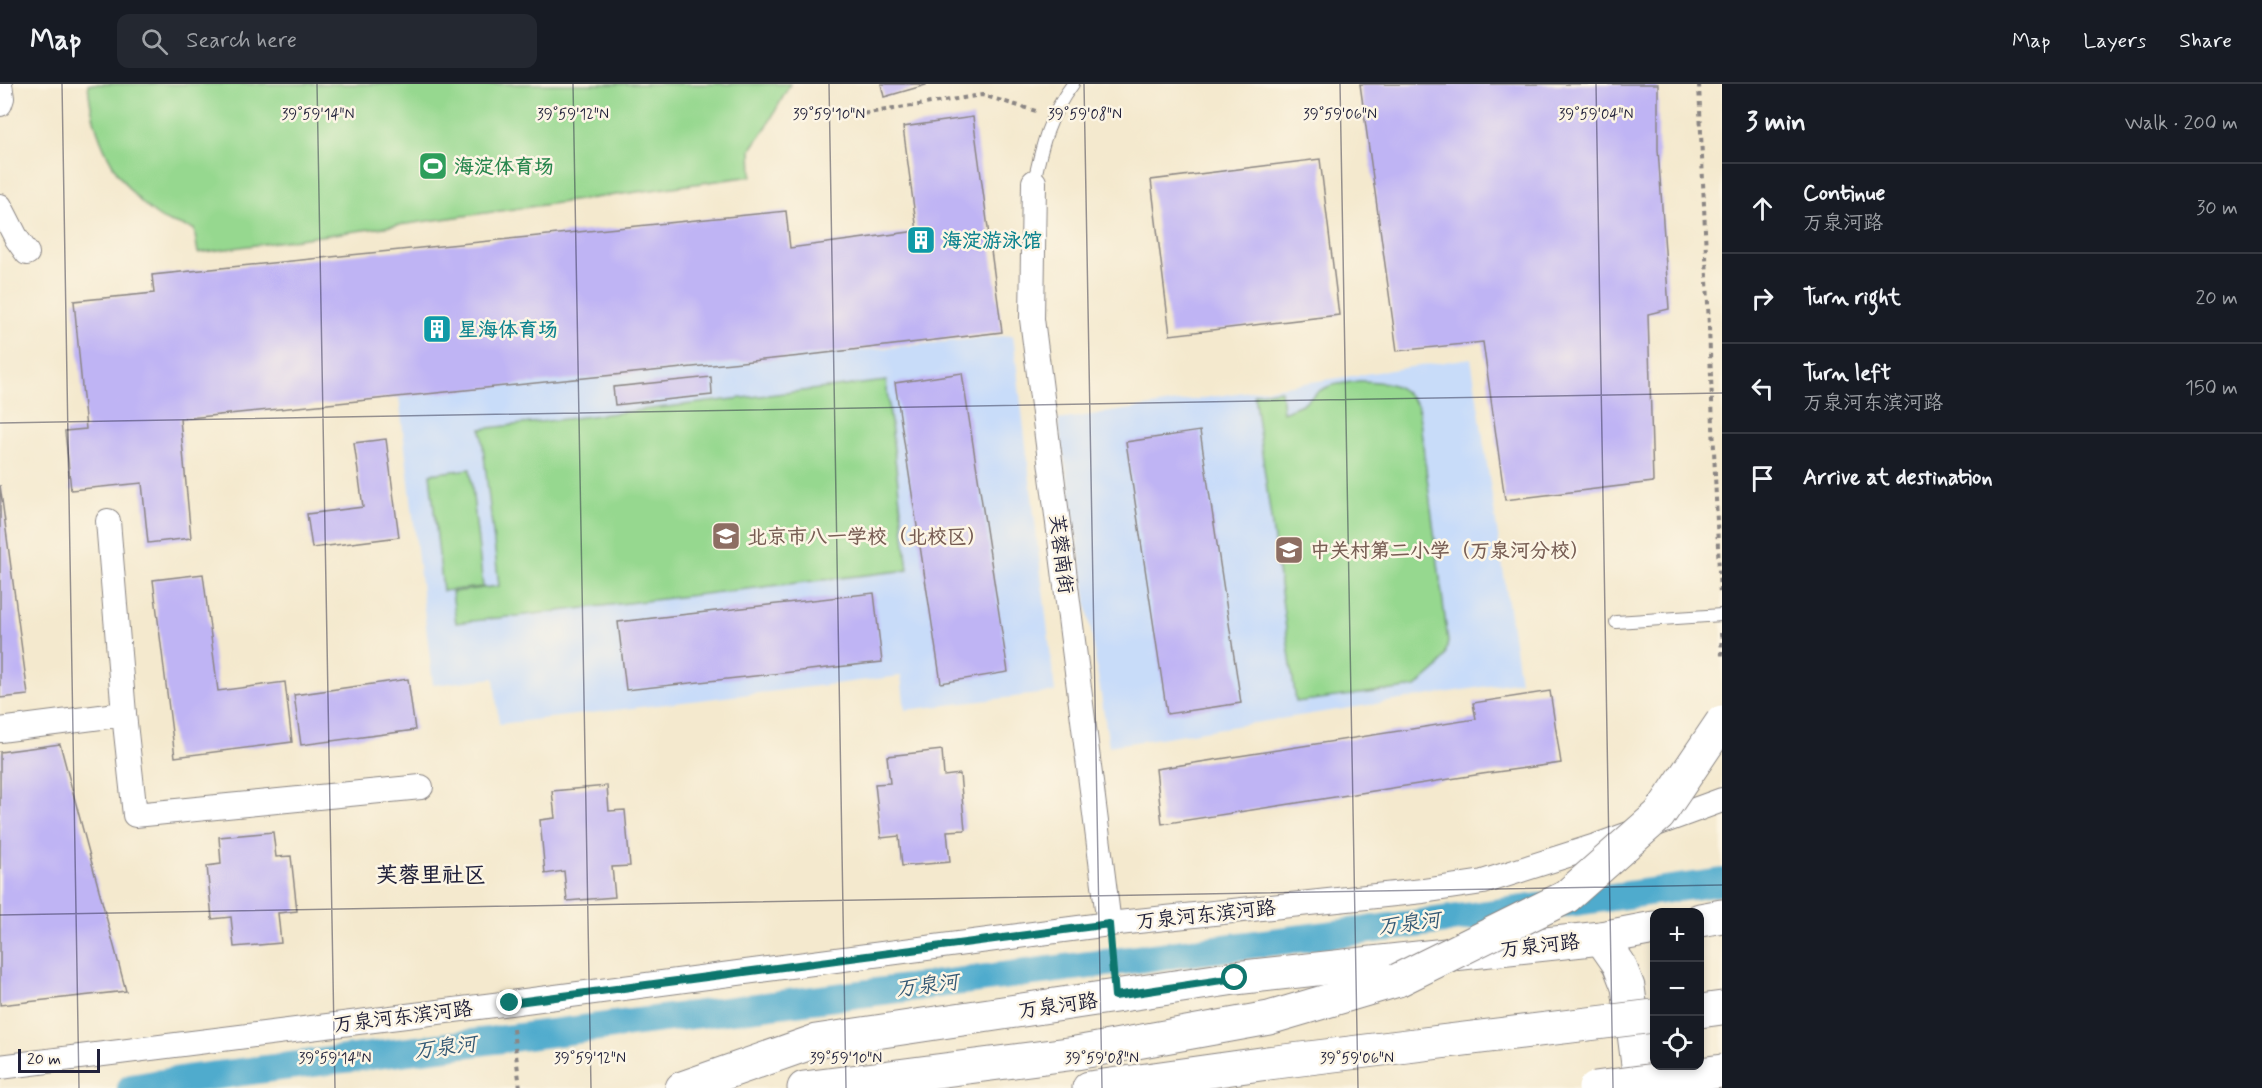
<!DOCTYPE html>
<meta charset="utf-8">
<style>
:root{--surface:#171b24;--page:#242831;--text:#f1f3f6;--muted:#9ea1a6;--line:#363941}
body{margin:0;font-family:Mynerve,"LXGW WenKai TC",sans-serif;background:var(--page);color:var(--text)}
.controls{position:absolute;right:18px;bottom:18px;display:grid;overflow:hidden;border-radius:12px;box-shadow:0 3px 9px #0003}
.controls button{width:54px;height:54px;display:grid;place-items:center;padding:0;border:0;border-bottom:2px solid var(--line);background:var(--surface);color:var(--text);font:30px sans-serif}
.scale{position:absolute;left:18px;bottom:15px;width:82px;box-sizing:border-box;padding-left:6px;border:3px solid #22223b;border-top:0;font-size:16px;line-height:21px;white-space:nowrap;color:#22223b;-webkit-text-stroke:4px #fcf5e5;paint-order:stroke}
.stop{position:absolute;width:18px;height:18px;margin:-14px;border:4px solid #0f766e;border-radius:50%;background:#fff}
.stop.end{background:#0f766e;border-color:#fff;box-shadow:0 2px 6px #0008}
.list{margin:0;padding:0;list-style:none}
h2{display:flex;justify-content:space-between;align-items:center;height:78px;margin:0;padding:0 24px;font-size:26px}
h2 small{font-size:20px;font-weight:400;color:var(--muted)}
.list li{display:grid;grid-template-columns:39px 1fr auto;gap:18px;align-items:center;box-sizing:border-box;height:90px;padding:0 24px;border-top:2px solid var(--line)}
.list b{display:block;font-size:22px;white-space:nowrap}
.list p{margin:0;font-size:20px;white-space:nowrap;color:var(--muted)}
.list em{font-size:20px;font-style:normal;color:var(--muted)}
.icon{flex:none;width:33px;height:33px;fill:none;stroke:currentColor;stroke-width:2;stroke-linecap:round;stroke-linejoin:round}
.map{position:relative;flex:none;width:1722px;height:1004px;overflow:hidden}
header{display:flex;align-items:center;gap:36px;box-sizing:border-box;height:84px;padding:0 30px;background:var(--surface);border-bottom:2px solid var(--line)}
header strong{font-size:28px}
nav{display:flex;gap:33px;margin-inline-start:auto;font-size:21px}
.search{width:420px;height:54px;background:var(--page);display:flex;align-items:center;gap:15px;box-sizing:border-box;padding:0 21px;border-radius:12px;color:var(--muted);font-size:22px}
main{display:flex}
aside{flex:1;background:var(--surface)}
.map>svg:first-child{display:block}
.built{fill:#c8dcf9}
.green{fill:#96d88f;stroke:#5c7d65;stroke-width:1.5}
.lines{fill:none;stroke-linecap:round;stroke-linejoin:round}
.canal{stroke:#4fabcd;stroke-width:28}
.building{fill:#bfb4f4}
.lane-casing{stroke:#8b8684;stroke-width:14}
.street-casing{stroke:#8b8684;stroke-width:26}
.secondary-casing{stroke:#8b8684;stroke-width:35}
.highway-casing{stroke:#8b8684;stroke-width:35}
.path{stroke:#8b8684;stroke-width:4;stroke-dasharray:4.5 4.5;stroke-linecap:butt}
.lane{stroke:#fff;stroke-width:12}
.street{stroke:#fff;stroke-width:24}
.secondary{stroke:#fff;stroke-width:33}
.highway{stroke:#fff;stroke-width:33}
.highway-bridge-casing{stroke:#8b8684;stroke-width:35;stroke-linecap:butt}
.highway-bridge{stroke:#fff;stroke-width:33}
.route{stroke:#0f766e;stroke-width:8}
.ticks{fill:none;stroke:#22223b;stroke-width:1.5;stroke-opacity:0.45}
.labels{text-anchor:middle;stroke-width:5;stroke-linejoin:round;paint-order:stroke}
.leisure-label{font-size:20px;font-weight:bold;fill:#27864d;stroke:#fcf5e5;text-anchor:start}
.culture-label{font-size:20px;font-weight:bold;fill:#0d838f;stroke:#fcf5e5;text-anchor:start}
.education-label{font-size:20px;font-weight:bold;fill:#785e54;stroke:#fcf5e5;text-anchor:start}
.street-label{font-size:20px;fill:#22223b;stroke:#fcf5e5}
.water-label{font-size:21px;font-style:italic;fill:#345975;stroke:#fcf5e5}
.quarter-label{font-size:22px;font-weight:bold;fill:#22223b;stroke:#fcf5e5}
.ticks-label{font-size:15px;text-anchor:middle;fill:#22223b;stroke:#fcf5e5;stroke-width:5;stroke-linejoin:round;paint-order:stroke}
</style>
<header>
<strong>Map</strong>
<div class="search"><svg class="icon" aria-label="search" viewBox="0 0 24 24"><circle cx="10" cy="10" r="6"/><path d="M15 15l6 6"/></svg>Search here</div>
<nav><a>Map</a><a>Layers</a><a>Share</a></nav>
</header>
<main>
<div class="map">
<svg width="1722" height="1004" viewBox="0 0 1722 1004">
<rect width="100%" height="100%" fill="#fcf5e5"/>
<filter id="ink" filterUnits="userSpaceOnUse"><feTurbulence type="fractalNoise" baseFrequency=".0167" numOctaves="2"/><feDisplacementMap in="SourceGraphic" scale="12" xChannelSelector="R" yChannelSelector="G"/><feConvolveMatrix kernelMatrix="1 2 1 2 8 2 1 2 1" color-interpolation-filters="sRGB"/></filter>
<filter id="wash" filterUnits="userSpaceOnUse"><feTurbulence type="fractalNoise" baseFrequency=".008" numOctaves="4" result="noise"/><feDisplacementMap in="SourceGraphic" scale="24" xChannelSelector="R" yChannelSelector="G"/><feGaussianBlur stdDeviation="1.35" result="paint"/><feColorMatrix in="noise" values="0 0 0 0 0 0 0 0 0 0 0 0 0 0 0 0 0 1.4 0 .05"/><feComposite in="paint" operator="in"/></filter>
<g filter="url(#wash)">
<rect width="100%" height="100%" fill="#f4e9ce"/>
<!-- built -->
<g class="built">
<path d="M1013 251 1055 608 905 626 901 592 499 640 494 594 433 601 399 313Z"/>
<path d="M1471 274 1520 597 1109 662 1058 336Z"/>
</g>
<!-- green -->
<g class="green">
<path d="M88 0H790L767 42 751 65 752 92 198 169 194 145C181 141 166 139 155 130 115 99 92 50 88 0Z"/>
<path d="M886 297 908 486 456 539 452 508 499 502 481 345Z"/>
<path d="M1359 297C1388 298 1400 298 1418 322L1448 558 1445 572 1438 584 1416 603 1296 618 1254 310 1281 306 1283 328 1302 320 1319 307 1332 301Z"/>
<path d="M470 385 483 503 443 507 430 390Z"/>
</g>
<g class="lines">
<!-- canal -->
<path class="canal" d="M131 1004 186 995 1407 841 1722 798"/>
</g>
<g id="blocks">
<!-- building -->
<g class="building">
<path d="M881 0H926V1L884 13Z"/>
<path d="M1360 0H1658V65L1669 225 1648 230 1653 398 1505 416 1483 258 1397 267Z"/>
<path d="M973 33 1002 248 801 272 180 335 191 454 148 459 142 399 71 406 65 347 86 345 74 217 154 209 152 191 786 127 790 164 917 147 903 43Z"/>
<path d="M1320 75 1339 231 1170 251 1151 96Z"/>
<path d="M962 289 1008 588 941 599 895 299Z"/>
<path d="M711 293 712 311 615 321 613 303Z"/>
<path d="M1200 347 1241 619 1167 630 1126 358Z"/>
<path d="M386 355 399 453 312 464 307 430 363 423 354 359Z"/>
<path d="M0 401 28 611 0 614Z"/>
<path d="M203 490 218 607 285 598 292 658 175 673 153 496Z"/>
<path d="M874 509 882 578 626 606 618 538Z"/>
<path d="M408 595 415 646 301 661 294 611Z"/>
<path d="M1550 607 1561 679 1482 690 1162 740 1156 685 1476 635 1473 619Z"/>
<path d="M60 660 126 907 0 921V668Z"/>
<path d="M942 666 944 692 960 690 965 746 947 747 950 778 902 782 899 752 881 754 875 700 890 699 887 672Z"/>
<path d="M607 702 609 727 625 726 630 782 612 783 615 813 567 817 564 787 545 790 540 736 555 734 552 707Z"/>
<path d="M273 748 276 773 291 772 297 827 278 829 281 859 234 863 231 833 212 835 207 782 221 780 219 753Z"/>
</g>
</g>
</g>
<g filter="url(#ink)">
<use href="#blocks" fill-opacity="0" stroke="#8b8684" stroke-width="1.5"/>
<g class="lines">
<!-- lane casing -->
<g class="lane-casing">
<g id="lane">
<path d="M1034 98C1042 61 1049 31 1073 0"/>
<path d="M1616 538 1722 531"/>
</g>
</g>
<!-- street casing -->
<g class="street-casing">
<g id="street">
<path d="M0 20 2 14 0 0"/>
<path d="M1034 98 1032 235 1109 840"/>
<path d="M0 122 17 155 27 169"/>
<path d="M124 630 135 731 421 703"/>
<path d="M0 646 124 630 108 437"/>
<path d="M0 983 510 919 1109 840 1423 807 1483 798 1596 762 1722 716"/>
</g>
</g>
<!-- secondary casing -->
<g class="secondary-casing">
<g id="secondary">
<path d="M1700 836 1722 832"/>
<path d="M1601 854 1619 880 1628 903 1641 1004"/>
<path d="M682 1004 816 957 1235 894 1601 854 1654 844"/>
</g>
</g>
<!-- highway casing -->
<g class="highway-casing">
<g id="highway">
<path d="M1700 927 1722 924"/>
<path d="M804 1004 1076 969 1269 934 1398 896"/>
<path d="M1089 1004 1268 979"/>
</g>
</g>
<!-- path -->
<g class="path">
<path d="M1699 0 1720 512"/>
<path d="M855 31 982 11 1036 27"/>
<path d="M1721 549 1722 573"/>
<path d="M1111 865 1113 884"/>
<path d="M513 945 520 1004"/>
</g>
<!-- lane -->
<use href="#lane" class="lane"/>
<!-- street -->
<use href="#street" class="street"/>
<!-- secondary -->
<use href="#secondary" class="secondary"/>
<!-- highway -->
<use href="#highway" class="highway"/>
<!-- highway-bridge casing -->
<g class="highway-bridge-casing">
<g id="highway-bridge">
<path d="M1398 896 1566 813 1659 731 1722 638"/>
<path d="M1268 979 1654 932"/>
<path d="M1595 1004 1722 987"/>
</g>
</g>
<!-- highway-bridge -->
<use href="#highway-bridge" class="highway-bridge"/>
</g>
</g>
<g class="lines" filter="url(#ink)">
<!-- route -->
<path class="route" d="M510 919 1109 840 1115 912 1235 894"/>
</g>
<!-- ticks -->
<path class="ticks" d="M62 0 79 1004M317 0 335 1004M573 0 591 1004M829 0 846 1004M1084 0 1102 1004M1340 0 1358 1004M1596 0 1613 1004M0 339 1722 309M0 831 1722 801"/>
<!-- icons -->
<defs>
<g id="stadium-square" transform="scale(1.5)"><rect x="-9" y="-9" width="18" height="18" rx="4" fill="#2e9e5b" stroke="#fcf5e5"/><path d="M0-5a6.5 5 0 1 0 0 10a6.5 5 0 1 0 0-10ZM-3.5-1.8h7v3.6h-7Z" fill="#fff"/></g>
<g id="building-square" transform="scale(1.5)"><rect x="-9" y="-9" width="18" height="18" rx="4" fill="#0f9aa8" stroke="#fcf5e5"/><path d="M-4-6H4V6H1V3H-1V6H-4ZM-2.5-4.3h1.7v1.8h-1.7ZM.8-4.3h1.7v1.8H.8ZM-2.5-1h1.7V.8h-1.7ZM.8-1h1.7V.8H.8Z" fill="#fff"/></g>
<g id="school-square" transform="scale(1.5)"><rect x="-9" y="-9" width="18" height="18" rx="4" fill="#8d6e63" stroke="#fcf5e5"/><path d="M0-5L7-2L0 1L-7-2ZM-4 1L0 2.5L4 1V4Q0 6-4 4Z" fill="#fff"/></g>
</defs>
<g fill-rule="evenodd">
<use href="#stadium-square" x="433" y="82"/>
<use href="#building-square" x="921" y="156"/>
<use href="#building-square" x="437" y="245"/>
<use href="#school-square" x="726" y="452"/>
<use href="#school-square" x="1289" y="466"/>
</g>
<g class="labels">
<!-- leisure labels -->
<g class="leisure-label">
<text x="454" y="89">海淀体育场</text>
</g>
<!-- culture labels -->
<g class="culture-label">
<text x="942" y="163">海淀游泳馆</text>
<text x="458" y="252">星海体育场</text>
</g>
<!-- education labels -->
<g class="education-label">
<text x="747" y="459">北京市八一学校（北校区）</text>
<text x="1310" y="473">中关村第二小学（万泉河分校）</text>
</g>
<!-- street labels -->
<g class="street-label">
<text transform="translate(1062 470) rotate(83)" y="7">芙蓉南街</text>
<text transform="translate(1206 830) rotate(-6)" y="7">万泉河东滨河路</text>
<text transform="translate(1540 861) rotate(-6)" y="7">万泉河路</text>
<text transform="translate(1058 921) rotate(-8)" y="7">万泉河路</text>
<text transform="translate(403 932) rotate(-7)" y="7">万泉河东滨河路</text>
</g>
<!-- water labels -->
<g class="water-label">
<text transform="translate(1409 839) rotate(-7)" y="7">万泉河</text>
<text transform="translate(927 901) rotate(-7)" y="7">万泉河</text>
<text transform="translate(445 963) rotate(-7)" y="7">万泉河</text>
</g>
<!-- quarter labels -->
<g class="quarter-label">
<text x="431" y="798">芙蓉里社区</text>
</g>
</g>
<g class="ticks-label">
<text x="318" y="35">39°59'14"N</text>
<text x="573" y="35">39°59'12"N</text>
<text x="829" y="35">39°59'10"N</text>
<text x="1085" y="35">39°59'08"N</text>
<text x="1340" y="35">39°59'06"N</text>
<text x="1596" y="35">39°59'04"N</text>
<text x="335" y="979">39°59'14"N</text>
<text x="590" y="979">39°59'12"N</text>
<text x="846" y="979">39°59'10"N</text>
<text x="1102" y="979">39°59'08"N</text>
<text x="1357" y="979">39°59'06"N</text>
</g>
</svg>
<div class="controls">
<button>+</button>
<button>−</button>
<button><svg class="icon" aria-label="locate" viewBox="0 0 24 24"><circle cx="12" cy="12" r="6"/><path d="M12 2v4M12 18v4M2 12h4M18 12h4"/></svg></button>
</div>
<div class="scale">20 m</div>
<div class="stop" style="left:1235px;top:894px"></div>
<div class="stop end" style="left:510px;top:919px"></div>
</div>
<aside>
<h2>3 min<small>Walk · 200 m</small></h2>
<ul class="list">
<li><svg class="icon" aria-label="ahead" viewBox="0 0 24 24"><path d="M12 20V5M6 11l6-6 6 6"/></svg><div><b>Continue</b><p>万泉河路</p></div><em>30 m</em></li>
<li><svg class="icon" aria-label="right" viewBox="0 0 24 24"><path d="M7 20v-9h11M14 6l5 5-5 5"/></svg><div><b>Turn right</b></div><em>20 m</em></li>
<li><svg class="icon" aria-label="left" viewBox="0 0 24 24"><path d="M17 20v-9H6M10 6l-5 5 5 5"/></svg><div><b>Turn left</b><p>万泉河东滨河路</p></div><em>150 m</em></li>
<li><svg class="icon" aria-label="arrive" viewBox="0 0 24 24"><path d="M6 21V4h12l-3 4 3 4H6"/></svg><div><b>Arrive at destination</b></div></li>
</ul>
</aside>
</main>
